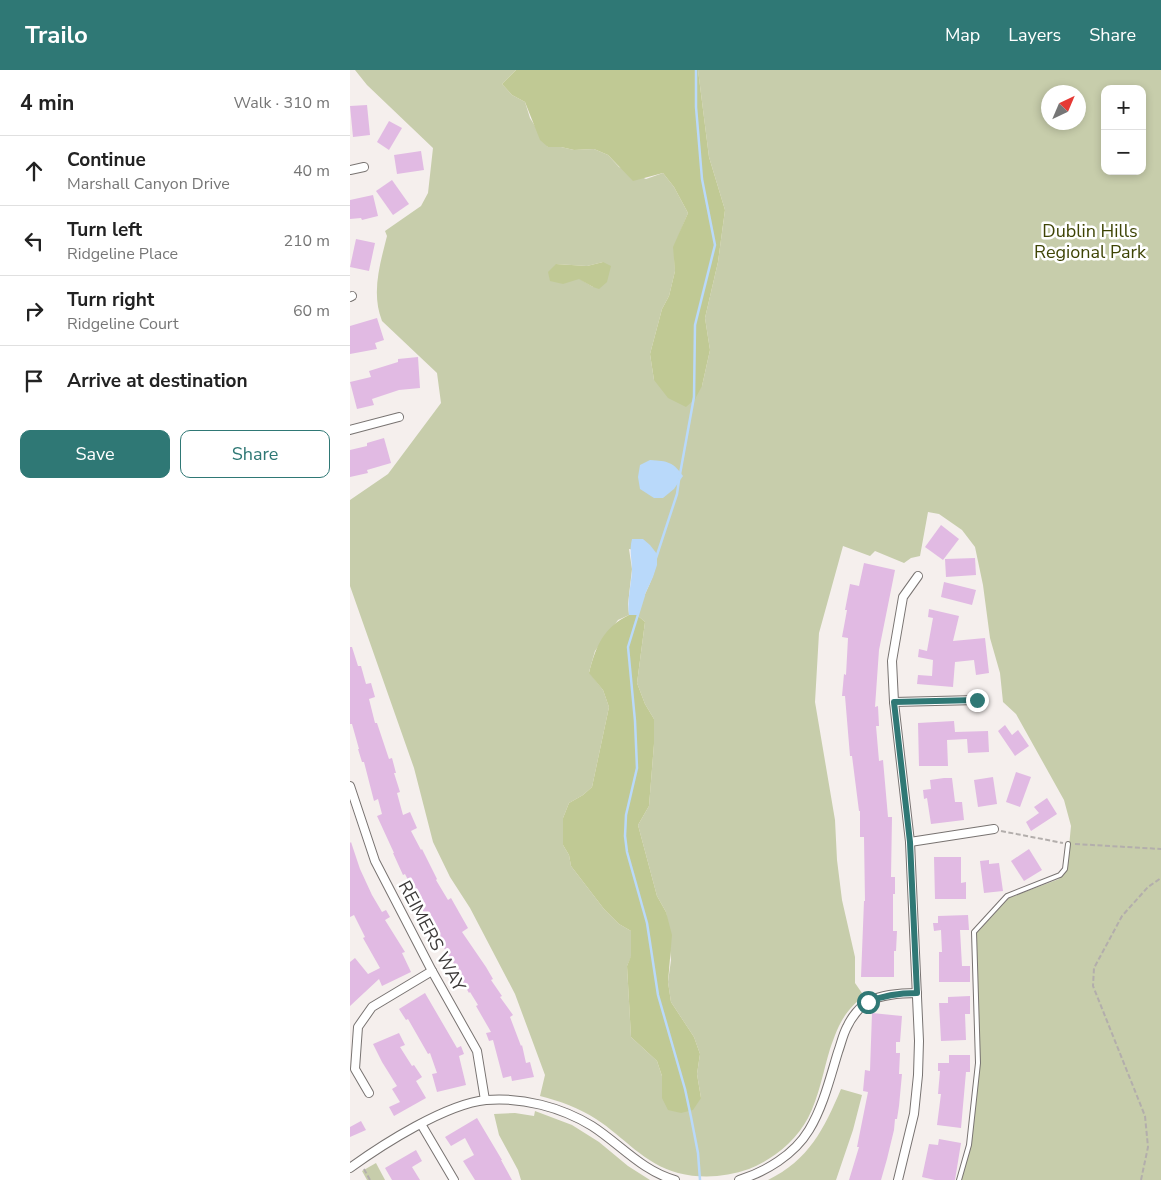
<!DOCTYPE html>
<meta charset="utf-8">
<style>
:root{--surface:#fff;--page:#f6f6f6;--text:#222;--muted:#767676;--line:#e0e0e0;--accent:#2f7875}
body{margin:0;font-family:"Nunito Sans",sans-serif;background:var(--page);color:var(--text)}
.controls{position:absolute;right:15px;top:15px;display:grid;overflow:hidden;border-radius:10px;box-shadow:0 2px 8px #0003}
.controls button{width:45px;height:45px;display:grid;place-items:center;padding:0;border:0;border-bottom:1px solid var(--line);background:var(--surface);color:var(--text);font:25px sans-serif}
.compass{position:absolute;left:691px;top:15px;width:45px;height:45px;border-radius:50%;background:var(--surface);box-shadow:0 2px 8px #0003;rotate:44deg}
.stop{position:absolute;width:15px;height:15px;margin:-11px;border:4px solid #2f7875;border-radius:50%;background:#fff}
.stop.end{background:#2f7875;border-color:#fff;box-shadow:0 1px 5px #0008}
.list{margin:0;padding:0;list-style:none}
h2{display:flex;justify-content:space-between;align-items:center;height:65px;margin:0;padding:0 20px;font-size:21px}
h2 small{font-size:16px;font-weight:400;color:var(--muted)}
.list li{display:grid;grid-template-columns:32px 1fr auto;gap:15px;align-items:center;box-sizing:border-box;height:70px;padding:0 20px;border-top:1px solid var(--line)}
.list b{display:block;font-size:19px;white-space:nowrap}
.list p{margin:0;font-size:16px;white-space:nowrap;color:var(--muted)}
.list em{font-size:16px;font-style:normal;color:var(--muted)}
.actions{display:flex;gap:10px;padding:15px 20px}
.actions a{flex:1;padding:11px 0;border:1px solid var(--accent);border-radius:10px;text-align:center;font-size:18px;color:var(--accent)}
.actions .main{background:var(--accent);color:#fff}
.icon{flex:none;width:28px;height:28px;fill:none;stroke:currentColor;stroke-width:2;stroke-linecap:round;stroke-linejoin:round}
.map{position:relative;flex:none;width:811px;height:1110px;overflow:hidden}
header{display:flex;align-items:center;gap:30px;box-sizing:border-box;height:70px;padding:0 25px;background:var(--accent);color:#fff}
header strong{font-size:24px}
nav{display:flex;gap:28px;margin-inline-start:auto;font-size:18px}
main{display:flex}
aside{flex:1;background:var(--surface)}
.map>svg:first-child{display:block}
.green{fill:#c7cdab;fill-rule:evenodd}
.forest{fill:#c0c994}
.water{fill:#b9d9fa}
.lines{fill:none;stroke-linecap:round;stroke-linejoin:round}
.stream{stroke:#b9d9fa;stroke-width:2.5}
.building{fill:#e1bae3}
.lane-casing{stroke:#787371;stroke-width:6}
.street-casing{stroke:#787371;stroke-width:10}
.path{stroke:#b3aeac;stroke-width:2;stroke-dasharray:5 2.5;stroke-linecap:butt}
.lane{stroke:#fff;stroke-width:4}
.street{stroke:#fff;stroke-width:8}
.route{stroke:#2f7875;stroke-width:6}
.labels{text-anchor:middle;stroke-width:5;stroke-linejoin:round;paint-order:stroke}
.park-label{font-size:18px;fill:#3e4405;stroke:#fff}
.street-label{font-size:18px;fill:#3c3a39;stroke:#fff}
</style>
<header>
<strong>Trailo</strong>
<nav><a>Map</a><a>Layers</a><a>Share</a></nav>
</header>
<main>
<aside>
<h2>4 min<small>Walk · 310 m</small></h2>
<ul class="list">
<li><svg class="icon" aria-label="ahead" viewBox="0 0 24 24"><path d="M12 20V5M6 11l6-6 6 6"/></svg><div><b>Continue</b><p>Marshall Canyon Drive</p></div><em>40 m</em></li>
<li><svg class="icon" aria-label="left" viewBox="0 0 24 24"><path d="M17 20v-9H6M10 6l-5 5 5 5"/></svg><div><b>Turn left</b><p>Ridgeline Place</p></div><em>210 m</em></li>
<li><svg class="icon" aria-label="right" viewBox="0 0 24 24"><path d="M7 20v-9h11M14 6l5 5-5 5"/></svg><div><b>Turn right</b><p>Ridgeline Court</p></div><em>60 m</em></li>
<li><svg class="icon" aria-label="arrive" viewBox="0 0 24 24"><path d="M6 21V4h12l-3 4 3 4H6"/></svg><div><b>Arrive at destination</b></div></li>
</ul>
<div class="actions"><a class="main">Save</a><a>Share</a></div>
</aside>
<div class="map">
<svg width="811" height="1110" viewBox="0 0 811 1110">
<rect width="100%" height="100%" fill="#f5efed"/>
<!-- green -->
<g class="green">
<path d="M5 0H166L152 14 162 25 175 32 180 48 198 77H211L224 80 244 79 258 85 269 97 296 109 313 103 324 117 338 143 324 177 325 201 319 226 312 239 300 284 304 310 352 316 360 280 355 248 368 192 375 140 359 87 348 0H811V1110H611L622 1066 627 1019 625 865 659 828 709 809 717 797 721 756 714 730 666 644 653 632 650 603 640 568 633 515 625 477 612 460 589 444 578 442 570 486 561 488 554 493 525 481 520 486 493 476 469 563 465 632 485 750 487 790 492 830 505 887V913L514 926C494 941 488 956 480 979 473 1002 469 1027 458 1048 446 1071 422 1090 399 1099 376 1107 352 1109 328 1103 294 1094 274 1067 246 1049 229 1038 210 1031 190 1026L195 1005 165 924 120 838 100 807 83 772 64 698 0 516V430L38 404 91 333 87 303 32 251C21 223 30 194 37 166L35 161 71 136 78 123 83 78 17 15ZM755 19H792V101H755ZM698 22H728V52H698ZM253 192 243 217 206 194 237 196ZM279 479 307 484C307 506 293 524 287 545L295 552 287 613 295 634 304 649V674L299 736 288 755 307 826 316 842 321 890 318 912 321 932 344 967 350 984 347 1004 351 1028H312V1006L307 991 281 967 277 896 281 887V861L269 854 254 839 221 796 219 785 213 775V748L219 733 233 725 242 717 259 637 253 620 239 602 245 581 268 550 279 545 278 534 282 499Z"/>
<path d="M491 1019 512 1025 503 1060 486 1110H418C459 1090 474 1059 491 1019Z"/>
<path d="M185 1041 222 1055 249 1072 278 1096 300 1110H171L168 1100 149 1065 144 1044 165 1043 184 1046Z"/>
<path d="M26 1093 35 1110H17L12 1101Z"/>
</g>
<!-- forest -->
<g class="forest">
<path d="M166 0H348L359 87 375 140 368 192 355 248 360 280 352 316 345 329 336 337 318 328 304 310 300 284 312 239 319 226 325 201 323 177 338 143 324 117 313 103 283 111 258 85 244 79 224 80 211 77H198L190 70 175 32 162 25 152 14Z"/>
<path d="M253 192 261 196 257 212 249 219 243 217 229 209 213 214 200 211 198 202 206 194 237 196Z"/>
<path d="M279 545H287L295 552 287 613 295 634 304 649V674L299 736 288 755 307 826 316 842 322 865 318 912 321 932 344 967 350 984 347 1004 351 1028 343 1040 331 1043 318 1040 312 1028V1006L307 991 281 967 277 896 281 886V861L269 854 254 839 221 796 219 785 213 775V748L219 733 233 725 242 717 259 637 253 620 239 603C246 576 253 558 279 545Z"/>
</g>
<!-- water -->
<g class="water">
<path d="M300 390C318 391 323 392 333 406L324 419 313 428H304L290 419 288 407 290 395Z"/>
<path d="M282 469H293L300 475 307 484V495L303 507 291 533 287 545H279C277 530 281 516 282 501 282 489 279 481 282 469Z"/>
</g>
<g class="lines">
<!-- stream -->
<g class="stream">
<path d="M330 404 344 327 345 255 365 175 352 109 346 37V0"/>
<path d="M306 488 327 424 329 410"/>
<path d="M294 525 278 577 285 651 287 698 276 745 275 766 277 782 297 853 308 925 335 1019 341 1047 348 1083 350 1110"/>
</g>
</g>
<!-- building -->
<g class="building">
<path d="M17 35 20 65 3 67 0 36Z"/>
<path d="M39 51 52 58 39 80 27 72Z"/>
<path d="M71 81 74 100 47 104 44 85Z"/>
<path d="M42 110 59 134 43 145 26 121Z"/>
<path d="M23 125 28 146 12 150 11 148 0 149V130Z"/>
<path d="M6 169 25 173 19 201 0 197Z"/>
<path d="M27 248 34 270 25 273 27 279 0 284V256Z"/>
<path d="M68 287 70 318 49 320 22 329 24 335 7 339 0 312 21 307 19 301 48 292V289Z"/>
<path d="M34 368 41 393 17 400 18 403 0 407V380L17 376V373Z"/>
<path d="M591 455 609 469 593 490 575 477Z"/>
<path d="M625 488 626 505 596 507 595 489Z"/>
<path d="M514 493 545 500 529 580 525 637 528 636 529 656H526L529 691 533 690 538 747H542L541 807H545V824H543V861H547L546 881H544V907H511L514 831H515L514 767H510V741H509L502 686H500L495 626H492L494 604 496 605 498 568 492 567 497 540H495L500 514 509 516Z"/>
<path d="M594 512 626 520 622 535 591 527Z"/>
<path d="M579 539 609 546 603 571 635 568 639 603 626 605 624 590 605 592 603 617 567 614 568 605 582 606 583 590 568 587 569 579 577 581 583 548 578 547Z"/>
<path d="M0 577H2L8 596H11L16 614 21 613 25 627 19 629 25 653H27L39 689 42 688 46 703H44L50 722 47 723 53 745 60 742 67 758 61 761 71 780 72 779 87 809 86 810 98 830 101 828 118 858 112 862 136 897 143 909 141 910 152 926 150 927 163 945 160 947 171 976 172 975 176 993 180 992 184 1007 162 1011 161 1006 153 1008 143 970 139 971 136 963 141 962 126 936 128 935 120 922 119 923 103 896 105 895 83 861 85 860 64 827 66 826 55 804 53 805 43 783H44L27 746 32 744 28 729 24 731 14 692H12L8 679H9L2 654H0Z"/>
<path d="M604 651 605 662 638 661 639 682 618 683 617 669 597 670 598 696H569L568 653Z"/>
<path d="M655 655 662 665 668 660 679 676 665 686 648 661Z"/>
<path d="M666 702 681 707 670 737 656 732Z"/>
<path d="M643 707 647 734 628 737 624 710Z"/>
<path d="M594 708H602L605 732H612L614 750 581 754 577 728 574 729 573 720 581 719 580 710Z"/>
<path d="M697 728 707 744 681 761 676 752 689 743 684 737Z"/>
<path d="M1 772 10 799 22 825 32 842 36 840 40 847 35 850 55 882 52 883 61 902 32 916 29 909 0 936V892L5 888 18 904 30 898 13 868 15 867 4 845 0 847V773Z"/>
<path d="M679 779 692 800 674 811 661 791Z"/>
<path d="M584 787H611V813L616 812V829H585Z"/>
<path d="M639 790V794L649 793 653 821 634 823 630 791Z"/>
<path d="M618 845 619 860H610L612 896H620V912H589V882H592L591 860 584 861 583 853H588V846Z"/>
<path d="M75 923 107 978 111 976 114 984 109 986 116 1015 87 1022 82 1004 87 1003 80 983 78 984 58 949 56 950 49 939Z"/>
<path d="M620 926V944H615L616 970 591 971 589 933H598V927Z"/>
<path d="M522 943 552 946 550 972H546V983H550L549 1004H552L549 1036 547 1049H545L544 1060 537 1089 531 1110H499L509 1077H507L518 1022 513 1021 515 1000 520 1001Z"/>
<path d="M49 963 55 975 50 977 62 996 64 995 72 1007 66 1011 76 1028 44 1046 39 1037 50 1032 42 1019 47 1016 32 992 23 974Z"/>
<path d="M599 985H620V1002H616L611 1058 587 1055 591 1024H588L590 1001H588V993H599Z"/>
<path d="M127 1048 152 1090H151L162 1110H125L113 1091 124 1085 115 1068 101 1076 95 1067Z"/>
<path d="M11 1051 16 1060 0 1067V1057Z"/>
<path d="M589 1069 611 1073 605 1110H585L572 1107 579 1074 588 1075Z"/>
<path d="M66 1080 72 1091 62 1097 70 1110H42L35 1098Z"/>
</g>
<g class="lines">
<!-- lane casing -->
<g class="lane-casing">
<path id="lane" d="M609 1110 619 1075 628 993 624 862 657 826 710 805 715 799 718 774"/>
</g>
<!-- street casing -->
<g class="street-casing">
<g id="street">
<path d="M0 100 14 97"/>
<path d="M0 227 2 226"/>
<path d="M0 360 49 347"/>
<path d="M544 632 627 630"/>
<path d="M0 716 25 791 82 901 127 981 135 1030"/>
<path d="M560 772 644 759"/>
<path d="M19 1023 5 999 8 957 22 937 82 901"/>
<path d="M71 1054 104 1110"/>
<path d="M0 1098C33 1074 96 1034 136 1030 172 1027 211 1037 242 1056 270 1074 292 1101 325 1110"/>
<path d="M389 1110C415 1102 444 1085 459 1060 473 1037 480 1008 488 982 491 974 493 964 497 957 501 948 510 936 519 931 534 924 551 923 567 923"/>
<path d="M548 1110 564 1044 568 1005 569 971 560 772 544 632 542 591 553 527 568 506"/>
</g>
</g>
<!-- path -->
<g class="path">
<path d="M651 761 713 773"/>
<path d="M725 774 811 779"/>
<path d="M14 1099 20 1110"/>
<path d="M791 1110 798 1077 795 1046 743 916 744 898 772 846 798 817 811 808"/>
</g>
<!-- lane -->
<use href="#lane" class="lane"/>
<!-- street -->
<use href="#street" class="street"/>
</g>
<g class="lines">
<!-- route -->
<path class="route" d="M518 932C534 925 549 923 567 923L560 772 544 632 627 630"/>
</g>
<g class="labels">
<!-- park labels -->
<g class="park-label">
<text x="740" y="167">Dublin Hills<tspan x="740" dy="21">Regional Park</tspan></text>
</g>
<!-- street labels -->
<g class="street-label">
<text transform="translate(82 866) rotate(62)" y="6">REIMERS WAY</text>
</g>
</g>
</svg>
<div class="controls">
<button>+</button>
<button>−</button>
</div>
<svg class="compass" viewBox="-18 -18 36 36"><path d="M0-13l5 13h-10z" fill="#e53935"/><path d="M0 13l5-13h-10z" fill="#767676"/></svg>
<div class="stop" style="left:518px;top:932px"></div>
<div class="stop end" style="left:627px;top:630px"></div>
</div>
</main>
